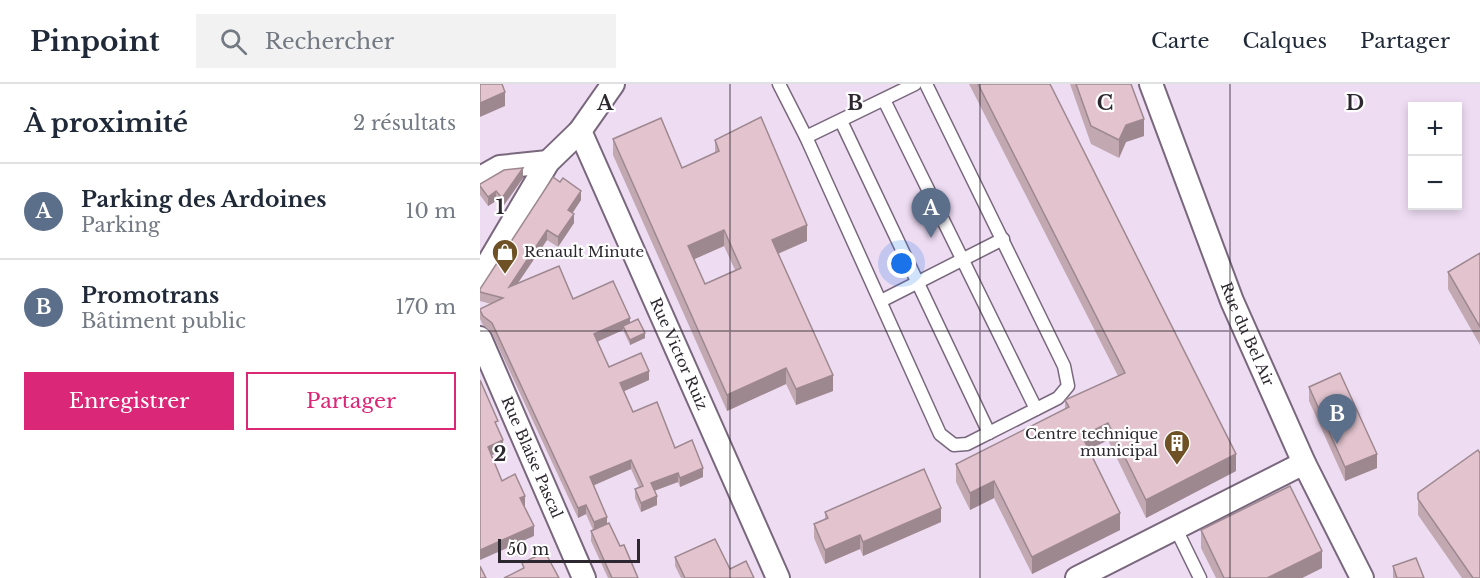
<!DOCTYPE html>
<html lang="fr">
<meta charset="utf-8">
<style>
:root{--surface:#fff;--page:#f2f2f3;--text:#1f2937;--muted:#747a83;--line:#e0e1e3;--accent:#db2777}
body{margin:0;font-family:"Libre Baskerville",serif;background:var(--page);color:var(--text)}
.controls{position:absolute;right:18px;top:18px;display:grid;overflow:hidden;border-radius:0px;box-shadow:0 3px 9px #0003}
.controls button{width:54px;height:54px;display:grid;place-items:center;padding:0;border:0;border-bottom:2px solid var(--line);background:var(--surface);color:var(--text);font:30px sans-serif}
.scale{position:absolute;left:18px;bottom:15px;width:142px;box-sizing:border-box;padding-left:6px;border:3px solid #2d272f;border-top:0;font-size:16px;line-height:21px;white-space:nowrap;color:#2d272f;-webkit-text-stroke:4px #fff;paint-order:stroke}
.you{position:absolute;left:422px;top:180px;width:21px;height:21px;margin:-15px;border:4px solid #fff;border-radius:50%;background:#1a73e8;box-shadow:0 0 0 9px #1a73e833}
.badge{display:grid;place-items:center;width:39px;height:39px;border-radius:50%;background:var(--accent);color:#fff;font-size:20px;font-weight:700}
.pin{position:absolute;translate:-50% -50px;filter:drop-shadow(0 2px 3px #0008)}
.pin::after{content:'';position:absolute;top:32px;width:21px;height:18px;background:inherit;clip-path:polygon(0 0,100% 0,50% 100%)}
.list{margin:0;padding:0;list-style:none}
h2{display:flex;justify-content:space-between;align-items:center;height:78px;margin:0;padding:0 24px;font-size:26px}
h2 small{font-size:20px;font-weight:400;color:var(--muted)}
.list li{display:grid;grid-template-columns:39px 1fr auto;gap:18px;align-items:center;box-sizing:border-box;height:96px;padding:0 24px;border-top:2px solid var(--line)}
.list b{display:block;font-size:22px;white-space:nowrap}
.list p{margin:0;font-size:20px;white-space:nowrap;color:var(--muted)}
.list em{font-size:20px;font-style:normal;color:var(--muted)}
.actions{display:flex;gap:12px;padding:18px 24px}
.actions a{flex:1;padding:14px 0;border:2px solid var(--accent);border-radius:0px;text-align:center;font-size:21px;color:var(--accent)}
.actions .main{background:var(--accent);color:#fff}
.icon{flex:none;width:33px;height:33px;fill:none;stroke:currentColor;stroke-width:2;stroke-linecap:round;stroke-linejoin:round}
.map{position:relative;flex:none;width:1000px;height:494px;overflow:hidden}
header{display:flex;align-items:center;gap:36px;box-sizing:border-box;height:84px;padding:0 30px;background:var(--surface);border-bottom:2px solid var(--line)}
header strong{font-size:28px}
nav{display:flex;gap:33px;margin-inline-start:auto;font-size:21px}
.search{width:420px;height:54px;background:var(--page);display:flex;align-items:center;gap:15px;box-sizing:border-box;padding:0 21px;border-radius:0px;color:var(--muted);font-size:22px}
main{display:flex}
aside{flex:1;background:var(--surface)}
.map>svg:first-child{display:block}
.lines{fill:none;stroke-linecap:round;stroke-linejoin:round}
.lane-casing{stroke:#79687d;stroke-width:15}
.street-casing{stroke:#79687d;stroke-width:26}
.lane{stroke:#fff;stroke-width:12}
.street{stroke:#fff;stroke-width:22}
.wall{fill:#c2a8b1;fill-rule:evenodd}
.shaded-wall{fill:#9e8890}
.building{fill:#e2c3ce;stroke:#9e8890;stroke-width:1.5;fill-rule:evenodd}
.grid{fill:none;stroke:#2d272f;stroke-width:1.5;stroke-opacity:0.55}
.labels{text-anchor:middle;stroke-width:4.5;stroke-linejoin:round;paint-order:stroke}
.poi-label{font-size:15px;fill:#2d272f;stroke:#fff;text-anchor:start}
.street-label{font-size:15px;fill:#2d272f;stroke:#fff}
.grid-label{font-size:20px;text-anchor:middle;font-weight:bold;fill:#2d272f;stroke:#fff;stroke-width:4.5;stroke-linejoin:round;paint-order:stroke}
</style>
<header>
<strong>Pinpoint</strong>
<div class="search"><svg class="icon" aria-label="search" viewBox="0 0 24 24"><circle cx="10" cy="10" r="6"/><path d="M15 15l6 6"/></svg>Rechercher</div>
<nav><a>Carte</a><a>Calques</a><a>Partager</a></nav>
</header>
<main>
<aside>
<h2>À proximité<small>2 résultats</small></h2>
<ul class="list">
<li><span class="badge" style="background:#5c6f8a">A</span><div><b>Parking des Ardoines</b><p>Parking</p></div><em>10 m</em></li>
<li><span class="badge" style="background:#5c6f8a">B</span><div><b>Promotrans</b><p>Bâtiment public</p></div><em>170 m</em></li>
</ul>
<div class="actions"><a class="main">Enregistrer</a><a>Partager</a></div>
</aside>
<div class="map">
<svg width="1000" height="494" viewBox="0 0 1000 494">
<rect width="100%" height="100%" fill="#eedcf3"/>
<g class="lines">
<!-- lane casing -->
<g class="lane-casing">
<g id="lane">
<path d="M299 0 326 53 460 350 474 361 487 360 578 314 588 302 584 282 446 0"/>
<path d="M404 16 556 325"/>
<path d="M361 37 509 349"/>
<path d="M326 53 435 0"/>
<path d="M401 217 523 155"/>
<path d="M696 445 720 494"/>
</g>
</g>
<!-- street casing -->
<g class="street-casing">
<g id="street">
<path id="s1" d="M671 0 752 217 824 379 882 494"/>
<path id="s2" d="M100 47 298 494"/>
<path d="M0 94 20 83 68 78"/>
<path d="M0 193 68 78 100 47 133 0"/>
<path id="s3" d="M0 254 104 494"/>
<path d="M597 494 824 379"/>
</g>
</g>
<!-- lane -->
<use href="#lane" class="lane"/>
<!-- street -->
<use href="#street" class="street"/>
</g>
<!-- wall -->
<g class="wall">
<path d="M489 0H570L756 387 666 434 628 356 609 366 640 446 552 490 514 414 490 426 476 398V380L585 325V316L638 292Z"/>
<path d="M590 0H651L664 52 646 58 639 74 611 60Z"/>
<path d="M133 55 202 84 235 69V56L327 157 298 170 353 307 316 321 306 300 247 327 133 71ZM244 162 255 186 225 200 214 175Z"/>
<path d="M43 94 22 124 16 117 8 122 0 111V100Z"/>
<path d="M101 116 92 129 94 139 78 163 67 156 38 199 93 215 150 239 165 254 150 261 143 246 117 258 129 283 169 296 144 307 153 328 195 364 223 393 200 403 198 398 174 407 177 421 161 428 155 414V405L159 403 151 385 114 401 127 440 158 494H128L111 457V447L113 446 106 430 98 434 12 249 3 241 0 235V225L11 220 0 217V205Z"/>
<path d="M1000 169V261L968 205V188Z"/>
<path d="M829 303 897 384 865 397 829 317Z"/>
<path d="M938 409 1000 494H982L938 431Z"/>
<path d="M345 428 461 438 383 472 380 465 345 480 334 454V440L345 435Z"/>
<path d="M721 446 842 484 822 494H736L721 464Z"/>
<path d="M195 473 250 485 274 494H201L195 482Z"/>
<path d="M913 482 944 494H913Z"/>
</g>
<!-- shaded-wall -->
<g class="shaded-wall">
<path d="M25 8V22L0 33V19Z"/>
<path d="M664 35V52L646 58 639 74V56L646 41Z"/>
<path d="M43 84V94L22 124V114Z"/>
<path d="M16 107V117L8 122V113Z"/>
<path d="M101 107V116L88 136V126Z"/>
<path d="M94 130V139L78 163V153Z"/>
<path d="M327 141V157L292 172V156Z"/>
<path d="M67 146V156L29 212V203Z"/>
<path d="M244 146V162L208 178V162Z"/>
<path d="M150 234V243L143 242V246L114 259V250Z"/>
<path d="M165 249V254L150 261V256Z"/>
<path d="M306 284V300L247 327V311Z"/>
<path d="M169 287V296L140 309V299Z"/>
<path d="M353 291V307L316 321V305Z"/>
<path d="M628 339V356L602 369V352Z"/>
<path d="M23 356V366L8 373V363Z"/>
<path d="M756 370V387L666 434V416Z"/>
<path d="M897 370V384L865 397V383Z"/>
<path d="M151 376V385L110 403V393Z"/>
<path d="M223 384V393L200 403V394Z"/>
<path d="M198 389V398L171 408V399Z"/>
<path d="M514 397V414L490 426V409Z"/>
<path d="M45 412V422L40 424V414Z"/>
<path d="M177 412V421L161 428V419Z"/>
<path d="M106 421V430L98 434V424Z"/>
<path d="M461 424V438L383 472V458Z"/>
<path d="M640 429V446L552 490V473Z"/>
<path d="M127 433V442L114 447V438Z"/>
<path d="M54 442V452L0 476V466Z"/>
<path d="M380 451V465L345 480V466Z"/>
<path d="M842 467V484L822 494H787Z"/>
</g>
<!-- building -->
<g class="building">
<path d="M0 0H22L25 8 0 19Z"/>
<path d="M498 0H570L756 370 666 416 628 339 602 352 640 429 552 473 514 397 490 409 476 380 589 323 585 316 645 289Z"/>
<path d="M596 0H651L664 35 646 41 639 56 611 42Z"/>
<path d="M281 33 327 141 292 156 353 291 316 305 306 284 247 311 133 55 181 34 202 84 239 67 235 56ZM244 146 261 184 225 200 208 162Z"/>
<path d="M43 84 22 114 16 107 8 113 0 102V100L24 86Z"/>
<path d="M73 93 80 98 83 94 101 107 88 126 94 130 78 153 67 146 29 203 79 182 93 215 133 197 150 234 114 250 129 283 161 269 169 287 140 299 153 328 177 318 195 364 212 356 223 384 200 394 198 389 171 399 177 412 161 419 155 405 163 402 151 376 110 393 127 433 114 438 106 421 98 424 12 239 3 232 0 226V225L23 214 0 208V205Z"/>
<path d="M1000 169V243L968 188Z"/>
<path d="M158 235 165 249 150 256 143 242Z"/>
<path d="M860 289 897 370 865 383 829 303Z"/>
<path d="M0 296 18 337 15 338 23 356 8 363 22 397 35 390 45 412 40 414 54 442 0 466Z"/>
<path d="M998 366 1000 369V494H993L938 415V409Z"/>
<path d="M444 385 461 424 383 458 380 451 345 466 334 440 348 434 345 428Z"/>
<path d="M810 402 842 467 787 494H744L721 446Z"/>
<path d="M129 439 140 462 144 461 158 494H132L111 447Z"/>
<path d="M235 455 250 485 266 477 274 494H205L195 473Z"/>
<path d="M65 468 79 494H24L44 484 42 479Z"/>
<path d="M936 474 944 494H917L913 482Z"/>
<path d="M0 482 6 494H0Z"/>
</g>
<!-- grid -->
<path class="grid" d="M250 0V494M500 0V494M750 0V494M0 247H1000"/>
<!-- icons -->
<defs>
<g id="shop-pin" transform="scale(1.35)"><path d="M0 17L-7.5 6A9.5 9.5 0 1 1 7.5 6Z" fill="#6e5124" stroke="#fff"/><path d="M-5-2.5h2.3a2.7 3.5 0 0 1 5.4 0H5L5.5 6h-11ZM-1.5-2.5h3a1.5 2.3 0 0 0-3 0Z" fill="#fff"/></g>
<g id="building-pin" transform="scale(1.35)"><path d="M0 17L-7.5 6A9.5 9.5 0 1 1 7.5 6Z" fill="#6e5124" stroke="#fff"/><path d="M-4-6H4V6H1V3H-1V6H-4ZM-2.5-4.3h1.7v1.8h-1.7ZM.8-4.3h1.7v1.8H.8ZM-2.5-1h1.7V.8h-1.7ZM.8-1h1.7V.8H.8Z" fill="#fff"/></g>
</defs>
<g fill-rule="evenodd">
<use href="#shop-pin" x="25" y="168"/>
<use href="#building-pin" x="697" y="359"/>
</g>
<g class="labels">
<!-- poi labels -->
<g class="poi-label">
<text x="44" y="173">Renault Minute</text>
<text x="678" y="355" text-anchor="end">Centre technique<tspan x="678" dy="17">municipal</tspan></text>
</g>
<!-- street labels -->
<g class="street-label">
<text dy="5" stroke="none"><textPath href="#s1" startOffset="268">Rue du Bel Air</textPath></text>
<text dy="5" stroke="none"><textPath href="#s2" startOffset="244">Rue Victor Ruiz</textPath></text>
<text dy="5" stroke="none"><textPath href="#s3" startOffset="130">Rue Blaise Pascal</textPath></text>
</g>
</g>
<g class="grid-label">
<text x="125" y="26">A</text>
<text x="375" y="26">B</text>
<text x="625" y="26">C</text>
<text x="875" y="26">D</text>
<text x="20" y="130">1</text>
<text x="20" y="377">2</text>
</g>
</svg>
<div class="controls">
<button>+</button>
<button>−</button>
</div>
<div class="scale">50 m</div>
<div class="you"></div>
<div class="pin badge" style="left:451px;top:154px;background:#5c6f8a">A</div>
<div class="pin badge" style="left:857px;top:360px;background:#5c6f8a">B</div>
</div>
</main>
